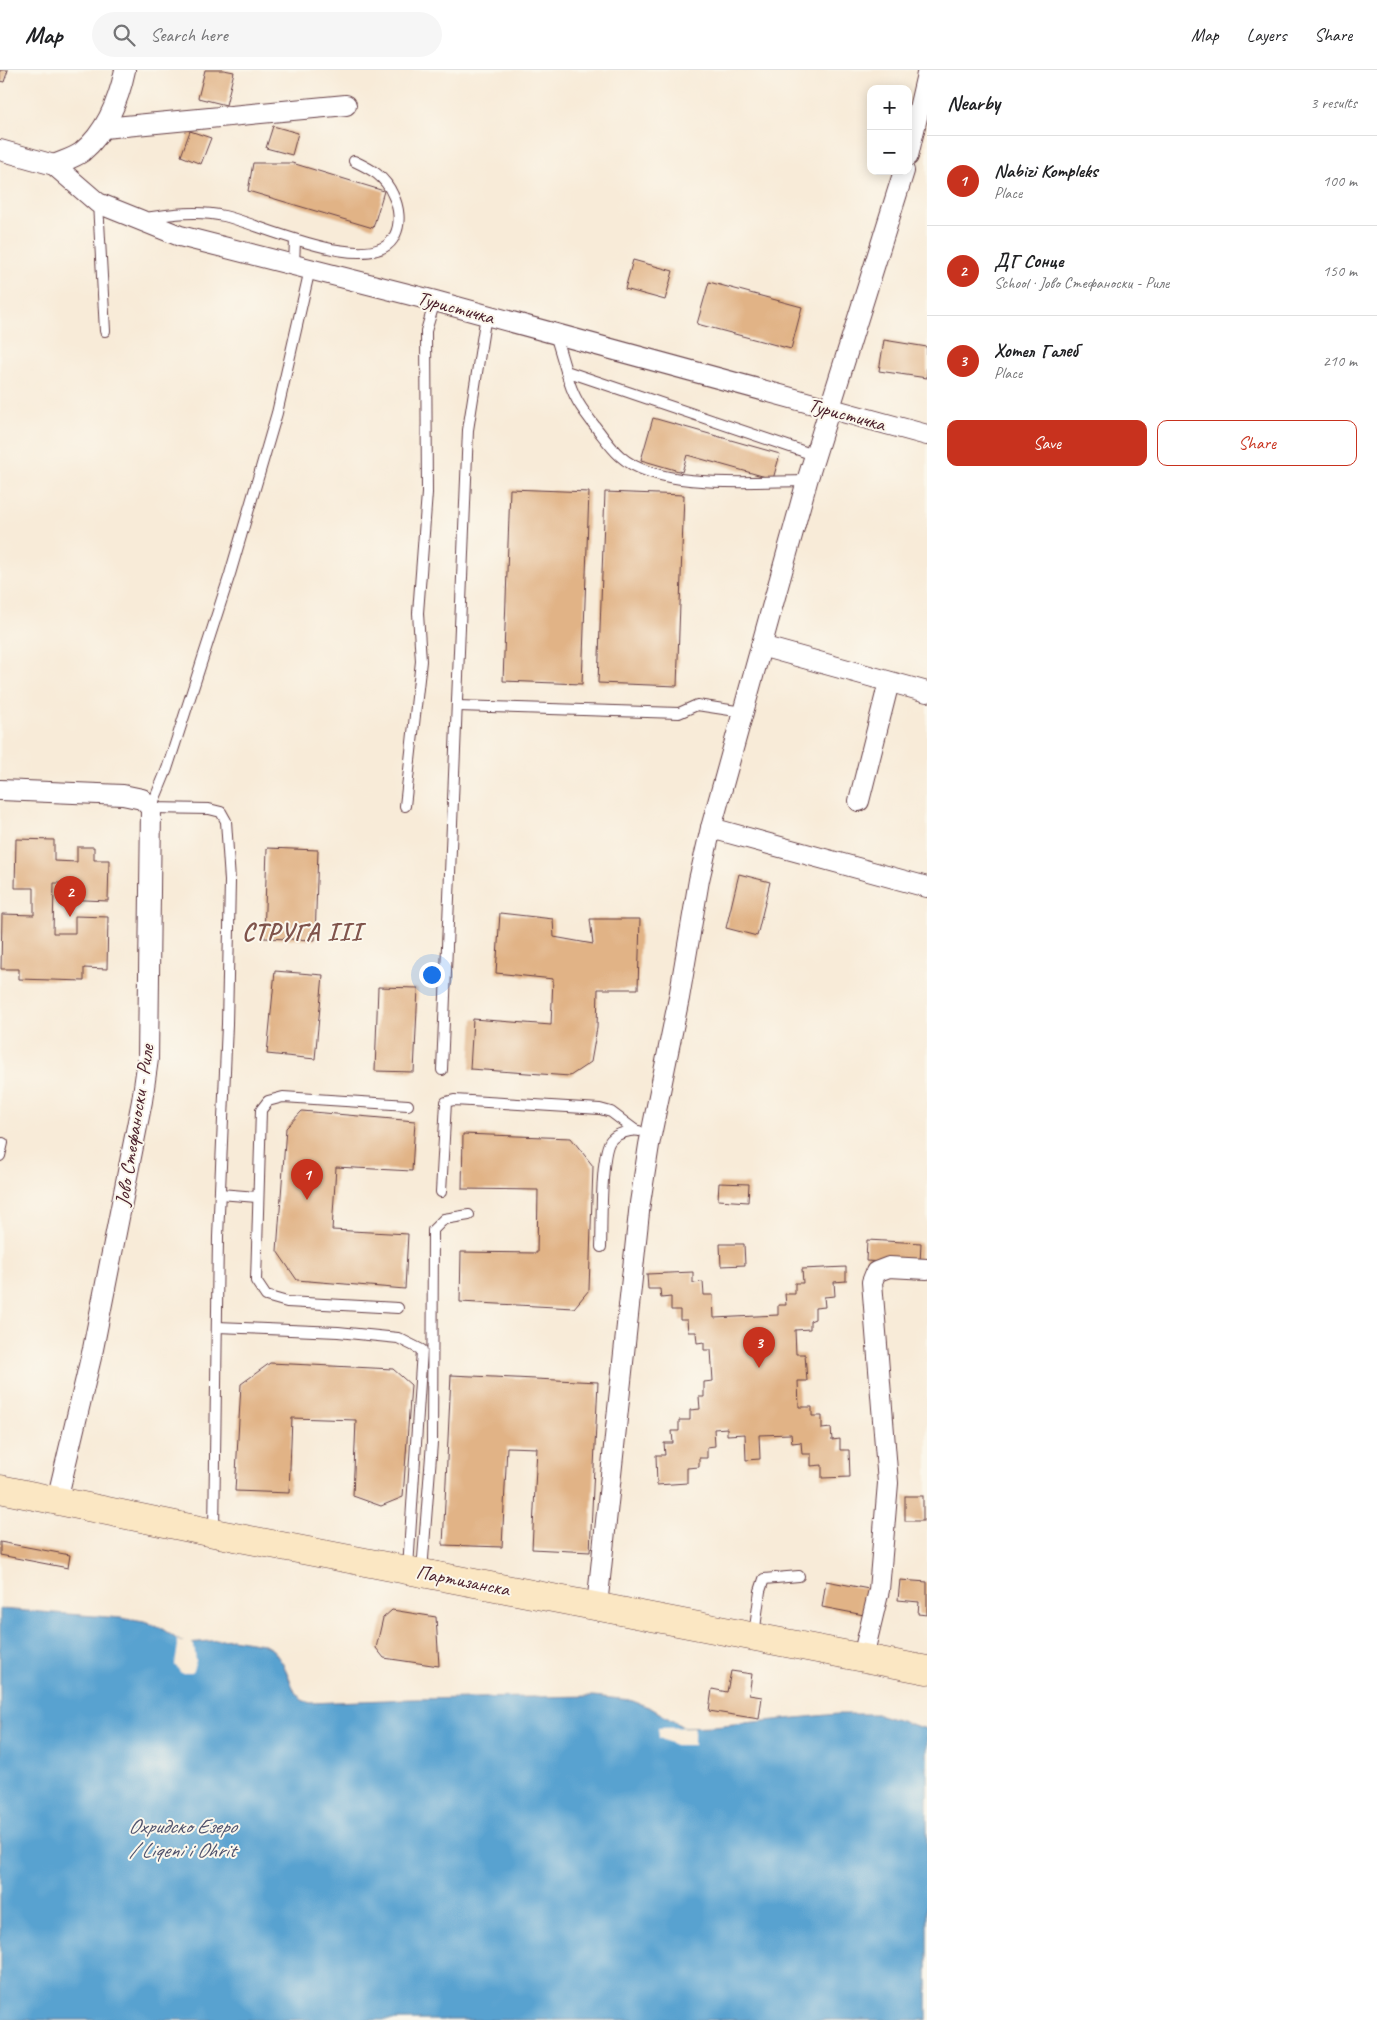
<!DOCTYPE html>
<meta charset="utf-8">
<style>
:root{--surface:#fff;--page:#f6f6f6;--text:#202124;--muted:#757577;--line:#e0e0e0;--accent:#c8321e}
body{margin:0;font-family:Caveat,sans-serif;background:var(--page);color:var(--text)}
.controls{position:absolute;right:15px;top:15px;display:grid;overflow:hidden;border-radius:10px;box-shadow:0 2px 12px #0003}
.controls button{width:45px;height:45px;display:grid;place-items:center;padding:0;border:0;border-bottom:1px solid var(--line);background:var(--surface);color:var(--text);font:25px sans-serif}
.you{position:absolute;left:431px;top:904px;width:18px;height:18px;margin:-12px;border:4px solid #fff;border-radius:50%;background:#1a73e8;box-shadow:0 0 0 8px #1a73e833}
.badge{display:grid;place-items:center;width:32px;height:32px;border-radius:50%;background:var(--accent);color:#fff;font-size:16px;font-weight:700}
.pin{position:absolute;translate:-50% -41px;filter:drop-shadow(0 1px 2px #0008)}
.pin::after{content:'';position:absolute;top:26px;width:18px;height:15px;background:inherit;clip-path:polygon(0 0,100% 0,50% 100%)}
.list{margin:0;padding:0;list-style:none}
h2{display:flex;justify-content:space-between;align-items:center;height:65px;margin:0;padding:0 20px;font-size:21px}
h2 small{font-size:16px;font-weight:400;color:var(--muted)}
.list li{display:grid;grid-template-columns:32px 1fr auto;gap:15px;align-items:center;box-sizing:border-box;height:90px;padding:0 20px;border-top:1px solid var(--line)}
.list b{display:block;font-size:19px;white-space:nowrap}
.list p{margin:0;font-size:16px;white-space:nowrap;color:var(--muted)}
.list em{font-size:16px;font-style:normal;color:var(--muted)}
.actions{display:flex;gap:10px;padding:15px 20px}
.actions a{flex:1;padding:11px 0;border:1px solid var(--accent);border-radius:10px;text-align:center;font-size:18px;color:var(--accent)}
.actions .main{background:var(--accent);color:#fff}
.icon{flex:none;width:28px;height:28px;fill:none;stroke:currentColor;stroke-width:2;stroke-linecap:round;stroke-linejoin:round}
.map{position:relative;flex:none;width:927px;height:1950px;overflow:hidden}
header{display:flex;align-items:center;gap:30px;box-sizing:border-box;height:70px;padding:0 25px;background:var(--surface);border-bottom:1px solid var(--line)}
header strong{font-size:24px}
nav{display:flex;gap:28px;margin-inline-start:auto;font-size:18px}
.search{width:350px;height:45px;background:var(--page);display:flex;align-items:center;gap:12px;box-sizing:border-box;padding:0 18px;border-radius:28px;color:var(--muted);font-size:19px}
main{display:flex}
aside{flex:1;background:var(--surface)}
.map>svg:first-child{display:block}
.water{fill:#59a2d0;stroke:#52607e}
.pier{fill:#f8ebd8}
.building{fill:#e1b386}
.lines{fill:none;stroke-linecap:round;stroke-linejoin:round}
.lane-casing{stroke:#643e45;stroke-width:12}
.street-casing{stroke:#643e45;stroke-width:22}
.secondary-casing{stroke:#643e45;stroke-width:29}
.lane{stroke:#fff;stroke-width:10}
.street{stroke:#fff;stroke-width:20}
.secondary{stroke:#fbe7c3;stroke-width:28}
.labels{text-anchor:middle;stroke-width:4;stroke-linejoin:round;paint-order:stroke}
.street-label{font-size:20px;fill:#4a1f2b;stroke:#fbf7ec}
.water-label{font-size:21px;font-style:italic;fill:#50536d;stroke:#fbf7ec}
.district-label{font-size:25px;font-weight:bold;letter-spacing:1px;fill:#7f534b;stroke:#fbf7ec}
</style>
<header>
<strong>Map</strong>
<div class="search"><svg class="icon" aria-label="search" viewBox="0 0 24 24"><circle cx="10" cy="10" r="6"/><path d="M15 15l6 6"/></svg>Search here</div>
<nav><a>Map</a><a>Layers</a><a>Share</a></nav>
</header>
<main>
<div class="map">
<svg width="927" height="1950" viewBox="0 0 927 1950">
<rect width="100%" height="100%" fill="#fbf7ec"/>
<filter id="ink" filterUnits="userSpaceOnUse"><feTurbulence type="fractalNoise" baseFrequency=".02" numOctaves="2"/><feDisplacementMap in="SourceGraphic" scale="10" xChannelSelector="R" yChannelSelector="G"/><feConvolveMatrix kernelMatrix="1 2 1 2 8 2 1 2 1" color-interpolation-filters="sRGB"/></filter>
<filter id="wash" filterUnits="userSpaceOnUse"><feTurbulence type="fractalNoise" baseFrequency=".0096" numOctaves="4" result="noise"/><feDisplacementMap in="SourceGraphic" scale="20" xChannelSelector="R" yChannelSelector="G"/><feGaussianBlur stdDeviation="1.12" result="paint"/><feColorMatrix in="noise" values="0 0 0 0 0 0 0 0 0 0 0 0 0 0 0 0 0 1.4 0 .05"/><feComposite in="paint" operator="in"/></filter>
<g filter="url(#wash)">
<rect width="100%" height="100%" fill="#f8ebd8"/>
<!-- water -->
<path class="water" d="M0 1539 121 1548 144 1552 161 1558 181 1572 188 1573 232 1569 263 1574 273 1580 283 1594 295 1622 302 1630 310 1633 411 1629 593 1626 630 1630 651 1638 683 1657 713 1656 837 1644H877L927 1659V1950H0Z"/>
<!-- pier -->
<g class="pier">
<path d="M176 1569 181 1572H192L194 1576 196 1591 192 1603H181L175 1595 178 1575Z"/>
<path d="M694 1657V1675H675L659 1668 658 1658Z"/>
</g>
<g id="blocks">
<!-- building -->
<g class="building">
<path d="M0 0H8L4 12 0 11Z"/>
<path d="M205 0H224L234 2 226 35 198 28Z"/>
<path d="M273 56 298 63 292 85 266 78Z"/>
<path d="M190 61 211 68 201 94 181 86Z"/>
<path d="M253 93H292L384 121 373 158 248 121Z"/>
<path d="M633 190 673 201 665 230 625 219Z"/>
<path d="M709 212 802 237 791 279 697 254Z"/>
<path d="M884 270 927 277V308L879 301Z"/>
<path d="M653 348 780 384 773 409 687 385 682 402 641 390Z"/>
<path d="M510 419 589 422 582 614 503 611Z"/>
<path d="M605 422 684 425 677 616 598 613Z"/>
<path d="M16 769 54 770V791L77 792V777H94V790H109L108 831 63 829 64 813H54L53 863H75V846L108 847 107 899 84 898V911L19 909V899H1L2 844 34 845V818H15Z"/>
<path d="M267 778 318 780 315 870 264 868Z"/>
<path d="M739 804 770 812 757 866 726 858Z"/>
<path d="M500 843 553 849 554 867 593 874 590 849H640L638 919H598L597 958 591 992 570 1006 470 999 473 949 551 955 553 909 496 903Z"/>
<path d="M275 901 323 905 315 989 267 984Z"/>
<path d="M378 917 418 918 414 1002 375 1001Z"/>
<path d="M302 1041 415 1051 412 1101 336 1097 332 1160 408 1164 405 1219 297 1210 277 1181 286 1058Z"/>
<path d="M463 1064 571 1068 593 1096 589 1220 574 1238 460 1232 461 1182 537 1183 538 1120 462 1119Z"/>
<path d="M719 1113 749 1114 748 1132 718 1130Z"/>
<path d="M867 1170 921 1173 920 1194 866 1191Z"/>
<path d="M720 1174H744L745 1195 721 1196Z"/>
<path d="M846 1197V1211L834 1212 835 1226 824 1227 825 1237 815 1238V1249L810 1251V1259L795 1260 796 1284H805L807 1311H798L799 1337H812V1346H822V1359L831 1358 832 1370 840 1369V1380H849L850 1407 822 1408V1395L811 1396V1384H802L801 1372 792 1373 791 1364 759 1365 760 1389 746 1390 745 1364 727 1365V1358L714 1359 715 1376 707 1377V1388H699V1397L687 1398V1413L657 1415 656 1385H665L664 1373H673L672 1361H679V1350H690V1340L700 1339 699 1327H704V1312L713 1311 711 1280H704V1272L697 1273 696 1262H688L687 1250H680V1240H671V1227L661 1228 660 1219H648L647 1204 693 1202V1213L703 1212 704 1225H713L714 1248 778 1245V1235H786L785 1224H795V1213H803L802 1199Z"/>
<path d="M270 1293 393 1299 411 1315 403 1427 381 1436 353 1426 356 1350 292 1348 289 1423 235 1421 241 1314Z"/>
<path d="M451 1305 598 1312 590 1482 532 1479 537 1378 507 1377 502 1477 443 1475Z"/>
<rect x="905" y="1426" width="18" height="25"/>
<path d="M0 1472 70 1485 68 1498 0 1485Z"/>
<path d="M900 1510 927 1512V1545L918 1544 919 1532 898 1530Z"/>
<path d="M826 1511 869 1519 864 1545 822 1537Z"/>
<path d="M392 1540 436 1547 439 1596 384 1588 376 1578 383 1548Z"/>
<path d="M731 1601 752 1604 749 1625 762 1627 759 1649 709 1641 712 1619 727 1622Z"/>
</g>
</g>
</g>
<g filter="url(#ink)">
<use href="#blocks" fill-opacity="0" stroke="#643e45" stroke-width="1"/>
<g class="lines">
<!-- lane casing -->
<g class="lane-casing">
<g id="lane">
<path d="M98 133 105 261"/>
<path d="M144 148C171 144 197 140 224 146 257 153 376 210 395 165 401 153 399 137 393 125 385 106 371 99 354 91"/>
<path d="M294 195 295 170"/>
<path d="M555 264 566 301 814 385"/>
<path d="M566 301C573 328 581 338 598 360 605 369 612 379 620 386 659 421 757 411 807 411"/>
<path d="M457 636 679 643 697 635 743 642"/>
<path d="M405 736 421 591 418 543 427 423 426 261 435 231"/>
<path d="M442 1000 468 360 486 245"/>
<path d="M0 1086 3 1073"/>
<path d="M441 1122 446 1032 454 1030 600 1039 611 1042 635 1060"/>
<path d="M220 1124 257 1127"/>
<path d="M601 1177C602 1158 600 1082 611 1070 616 1064 631 1059 639 1061"/>
<path d="M398 1238 287 1232 266 1226 256 1211 261 1040 268 1031 283 1027 408 1035"/>
<path d="M217 1257 338 1262 398 1268 422 1280 408 1498"/>
<path d="M214 1462 218 1167 227 954 230 811 226 751 221 742 209 739 151 738 167 699 230 504 277 343 310 199"/>
<path d="M422 1501 432 1373 433 1160 444 1149 469 1145"/>
<path d="M754 1565 760 1521 764 1509 799 1506"/>
</g>
</g>
<!-- street casing -->
<g class="street-casing">
<g id="street">
<path d="M104 58 346 35"/>
<path d="M0 80 54 95 98 133 180 166 435 231 927 365"/>
<path d="M908 86 927 4"/>
<path d="M54 95C63 91 74 88 82 82 106 62 119 29 125 0"/>
<path d="M761 576 927 622"/>
<path d="M0 720 123 725 142 729 151 738 148 989 142 1031 93 1279 57 1430"/>
<path d="M859 731 889 612"/>
<path d="M711 758 927 817"/>
<path d="M597 1536 640 1133 649 1075 679 928 699 810 711 758 807 411 904 101"/>
<path d="M863 1587 879 1520 888 1413 872 1212 876 1202 889 1197 927 1199"/>
</g>
</g>
<!-- secondary casing -->
<g class="secondary-casing">
<path id="secondary" d="M0 1419 214 1463 927 1600"/>
</g>
<!-- lane -->
<use href="#lane" class="lane"/>
<!-- street -->
<use href="#street" class="street"/>
<!-- secondary -->
<use href="#secondary" class="secondary"/>
</g>
</g>
<g class="labels">
<!-- street labels -->
<g class="street-label">
<text transform="translate(456 237) rotate(15)" y="7">Туристичка</text>
<text transform="translate(847 344) rotate(15)" y="7">Туристичка</text>
<text transform="translate(134 1055) rotate(-81)" y="7">Јово Стефаноски - Риле</text>
<text transform="translate(463 1510) rotate(11)" y="7">Партизанска</text>
</g>
<!-- water labels -->
<g class="water-label">
<text x="182" y="1763">Охридско Езеро<tspan x="182" dy="24">/ Liqeni i Ohrit</tspan></text>
</g>
<!-- district labels -->
<g class="district-label">
<text x="302" y="870">СТРУГА III</text>
</g>
</g>
</svg>
<div class="controls">
<button>+</button>
<button>−</button>
</div>
<div class="you"></div>
<div class="pin badge" style="left:307px;top:1130px">1</div>
<div class="pin badge" style="left:70px;top:847px">2</div>
<div class="pin badge" style="left:759px;top:1298px">3</div>
</div>
<aside>
<h2>Nearby<small>3 results</small></h2>
<ul class="list">
<li><span class="badge">1</span><div><b>Nabizi Kompleks</b><p>Place</p></div><em>100 m</em></li>
<li><span class="badge">2</span><div><b>ДГ Сонце</b><p>School · Јово Стефаноски - Риле</p></div><em>150 m</em></li>
<li><span class="badge">3</span><div><b>Хотел Галеб</b><p>Place</p></div><em>210 m</em></li>
</ul>
<div class="actions"><a class="main">Save</a><a>Share</a></div>
</aside>
</main>
